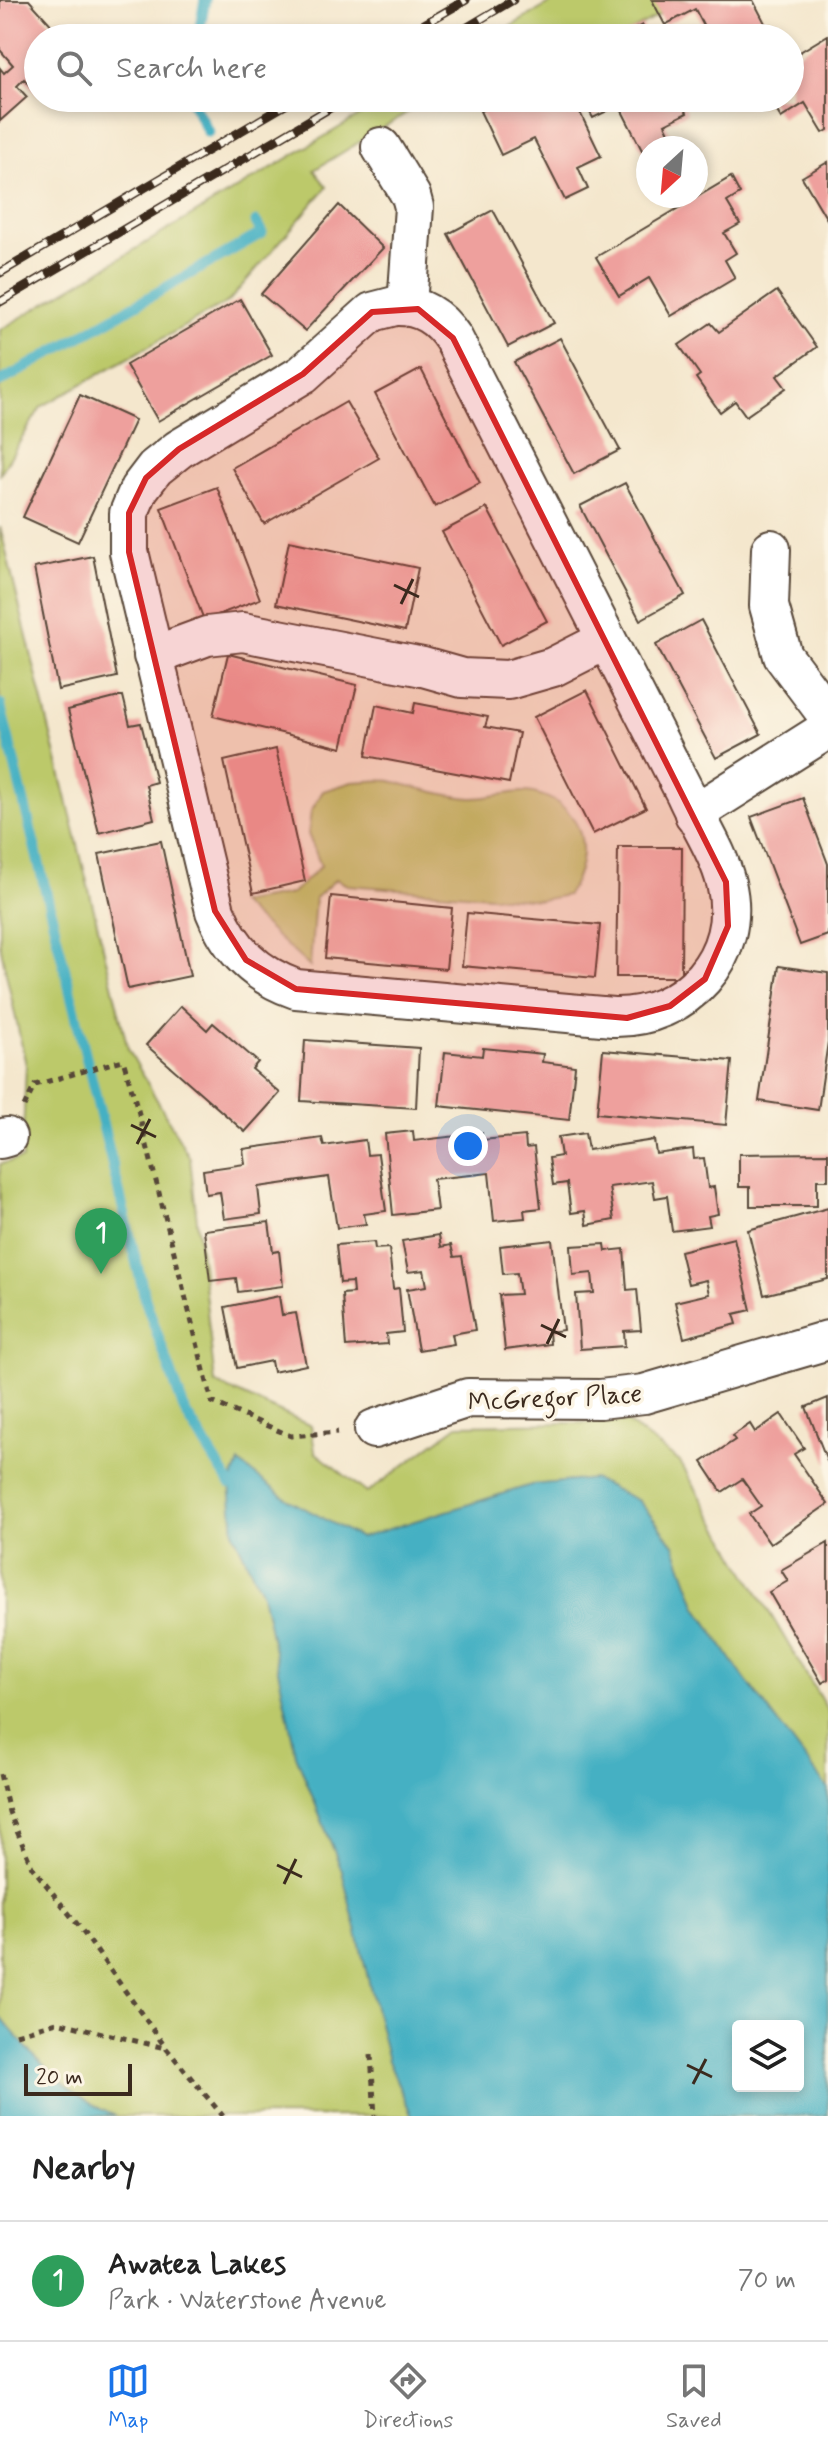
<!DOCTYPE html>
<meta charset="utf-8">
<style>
:root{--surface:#fff;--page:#f2f2f2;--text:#222;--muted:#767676;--line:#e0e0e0;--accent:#1a73e8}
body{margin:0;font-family:Mynerve,sans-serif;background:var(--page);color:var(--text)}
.controls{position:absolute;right:24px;bottom:24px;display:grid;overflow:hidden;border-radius:8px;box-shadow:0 4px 12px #0003}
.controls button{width:72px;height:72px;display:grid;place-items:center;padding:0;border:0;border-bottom:2px solid var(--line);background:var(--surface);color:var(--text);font:40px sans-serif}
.compass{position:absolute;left:636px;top:136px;width:72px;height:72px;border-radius:50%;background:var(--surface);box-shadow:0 4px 12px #0003;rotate:206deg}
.scale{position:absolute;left:24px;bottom:20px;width:108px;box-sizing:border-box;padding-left:8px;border:4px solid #3b2a1e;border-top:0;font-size:22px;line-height:28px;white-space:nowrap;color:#3b2a1e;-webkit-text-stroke:6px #fcf5e5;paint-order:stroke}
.you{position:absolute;left:468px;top:1146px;width:28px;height:28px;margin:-20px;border:6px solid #fff;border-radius:50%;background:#1a73e8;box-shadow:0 0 0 12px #1a73e833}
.badge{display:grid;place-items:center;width:52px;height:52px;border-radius:50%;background:var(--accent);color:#fff;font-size:26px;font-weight:700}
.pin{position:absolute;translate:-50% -66px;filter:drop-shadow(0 2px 4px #0008)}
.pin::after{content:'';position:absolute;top:42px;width:28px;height:24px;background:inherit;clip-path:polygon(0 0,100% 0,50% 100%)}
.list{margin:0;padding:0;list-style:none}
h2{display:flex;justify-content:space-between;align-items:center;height:104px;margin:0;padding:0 32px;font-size:34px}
h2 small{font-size:26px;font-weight:400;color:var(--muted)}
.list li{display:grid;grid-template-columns:52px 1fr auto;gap:24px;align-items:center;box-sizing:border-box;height:120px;padding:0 32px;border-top:2px solid var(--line)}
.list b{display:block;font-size:30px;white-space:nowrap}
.list p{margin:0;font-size:26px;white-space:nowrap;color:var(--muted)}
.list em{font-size:26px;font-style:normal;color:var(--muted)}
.icon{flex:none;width:44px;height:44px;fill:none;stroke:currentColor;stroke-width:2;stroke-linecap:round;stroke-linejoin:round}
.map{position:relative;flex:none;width:828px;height:2116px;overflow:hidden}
.search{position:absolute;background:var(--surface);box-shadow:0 4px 12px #0003;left:24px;right:24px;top:24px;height:88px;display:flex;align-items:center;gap:20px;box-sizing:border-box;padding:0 28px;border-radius:44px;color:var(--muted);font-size:30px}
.sheet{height:224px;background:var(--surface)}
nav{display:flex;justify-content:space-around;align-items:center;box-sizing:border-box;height:112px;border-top:2px solid var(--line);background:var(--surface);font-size:22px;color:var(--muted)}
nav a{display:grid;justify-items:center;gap:4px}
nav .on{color:var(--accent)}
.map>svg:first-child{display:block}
.green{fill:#bcc96a;stroke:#7c7a44;stroke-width:2;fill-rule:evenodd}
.water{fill:#45b0c3;stroke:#406d70;stroke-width:2;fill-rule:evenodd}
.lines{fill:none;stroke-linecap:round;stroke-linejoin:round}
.stream{stroke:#45b0c3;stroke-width:11}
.building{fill:#eea09d}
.minor-casing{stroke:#574638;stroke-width:42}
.path{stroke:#574638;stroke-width:5;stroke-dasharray:6 6;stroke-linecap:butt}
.minor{stroke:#fff;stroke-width:38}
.rail-casing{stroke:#3b2a1e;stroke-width:9}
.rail{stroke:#fcf5e5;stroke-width:6;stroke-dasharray:18;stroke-linecap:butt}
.marked{fill:#d62828;fill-opacity:0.2;stroke:#d62828;stroke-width:6;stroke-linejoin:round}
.ticks{fill:none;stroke:#3b2a1e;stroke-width:3}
.labels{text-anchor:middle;stroke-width:7;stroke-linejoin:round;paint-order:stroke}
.street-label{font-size:26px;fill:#3b2a1e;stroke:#fcf5e5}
</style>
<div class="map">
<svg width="828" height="2116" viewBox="0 0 828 2116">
<rect width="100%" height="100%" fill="#fcf5e5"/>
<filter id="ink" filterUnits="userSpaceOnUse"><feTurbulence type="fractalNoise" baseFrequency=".0125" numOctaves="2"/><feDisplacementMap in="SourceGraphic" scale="16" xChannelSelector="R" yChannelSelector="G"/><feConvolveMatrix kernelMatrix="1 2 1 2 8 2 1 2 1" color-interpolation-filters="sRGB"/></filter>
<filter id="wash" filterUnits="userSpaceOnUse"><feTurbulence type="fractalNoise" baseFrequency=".006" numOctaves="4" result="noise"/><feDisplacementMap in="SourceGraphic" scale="32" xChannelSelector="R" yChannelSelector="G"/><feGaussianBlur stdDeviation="1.8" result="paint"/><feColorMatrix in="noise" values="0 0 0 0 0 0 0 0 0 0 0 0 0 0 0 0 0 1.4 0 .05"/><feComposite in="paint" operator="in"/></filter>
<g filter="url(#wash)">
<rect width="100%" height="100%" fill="#f4e7cd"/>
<!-- green -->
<g class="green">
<path d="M556 0H686L619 38H491Z"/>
<path d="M389 98H431L314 170 327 187 229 301 41 407 0 474V330Z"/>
<path d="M0 527 128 1049 190 1158 215 1383 311 1426 315 1452 367 1493 458 1425 626 1422 680 1462 828 1711V2116H0V1164L22 1159 26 1065 0 945ZM738 2026H798V2086H738Z"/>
<path d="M386 780C413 786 443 796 471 798 491 799 514 789 533 793 586 805 594 855 567 895L541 900 347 885 336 879 315 898 310 967 239 903 291 894 321 866 308 834 311 811 323 791 352 782Z"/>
</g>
<!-- water -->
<g class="water">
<path d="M239 1463 289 1500 360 1538 531 1485 593 1479 639 1501 674 1544 697 1607 737 1668 828 1789V2116H412L388 2061 342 1871 296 1755 262 1594 234 1534 230 1484ZM738 2026H798V2086H738Z"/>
<path d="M0 2016C31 2055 70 2098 116 2116H0Z"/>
</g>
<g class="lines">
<!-- stream -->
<g class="stream">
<path d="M198 38 205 0"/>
<path d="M190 98 208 132"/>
<path d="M0 382 262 233 256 222"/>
<path d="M0 704 146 1302 185 1412 230 1484"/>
</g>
</g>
<g id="blocks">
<!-- building -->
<g class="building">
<path d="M0 0H29L63 38H38V95L24 79 17 86 27 97 0 121V68L4 73 13 65 0 50Z"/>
<path d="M652 0H753L767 27 747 38H710L695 9 665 25Z"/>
<path d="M642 25 649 38H617Z"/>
<path d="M828 35V130L823 133 805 103 781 118 769 98H790V58Z"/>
<path d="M506 98H573L601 156 578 167 588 189 565 200 534 139 501 155 480 111Z"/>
<path d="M582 98H680L687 113 665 124 677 148H648V162L619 105 593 118Z"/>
<path d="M828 162V221L802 177Z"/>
<path d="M731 177 740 194 727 202 740 224 724 233 736 253 725 260 735 278 671 316 649 278 619 296 596 257Z"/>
<path d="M339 205 383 248 305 331 261 294Z"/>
<path d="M493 210 554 323 508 347 448 234Z"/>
<path d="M777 291 817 347 777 376 786 388 746 416 735 401 720 412 696 378 700 375 679 345 711 323 719 332Z"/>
<path d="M240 299 272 355 158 421 126 365Z"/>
<path d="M560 338 620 450 574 474 514 362Z"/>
<path d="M421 369 480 483 435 507 375 394Z"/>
<path d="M80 395 135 420 78 542 23 517Z"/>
<path d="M346 402 379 458 264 524 232 468Z"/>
<path d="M625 483 685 595 640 620 580 506Z"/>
<path d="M217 487 260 599 204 620 161 508Z"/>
<path d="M487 508 547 621 501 645 442 532Z"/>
<path d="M289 541 418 568 405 631 276 604Z"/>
<path d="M93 556 117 677 58 690 34 568Z"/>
<path d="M701 620 761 734 716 758 656 645Z"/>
<path d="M228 654 357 685 342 748 213 716Z"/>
<path d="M587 690 646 808 593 834 534 717Z"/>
<path d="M123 696 130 725 141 723 156 782 146 785 154 819 99 833 68 710Z"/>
<path d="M415 703 488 717 485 727 519 733 509 783 366 756 376 705 413 713Z"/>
<path d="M276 749 305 881 253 893 224 761Z"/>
<path d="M803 798 828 864V935L800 945 751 817Z"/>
<path d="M161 841 190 976 128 989 99 854Z"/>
<path d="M618 847H682L681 977H616Z"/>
<path d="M331 896 452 908 446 969 325 958Z"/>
<path d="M467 913 600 925 595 978 462 966Z"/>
<path d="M779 966 828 973V1042L818 1110 759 1101Z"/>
<path d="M181 1006 207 1030 213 1023 258 1062 252 1069 280 1093 245 1132 146 1045Z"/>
<path d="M305 1040 419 1048 416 1108 301 1101Z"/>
<path d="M483 1048 543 1054 542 1062 575 1066 569 1120 439 1106 445 1052 482 1056Z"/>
<path d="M603 1050 732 1061 726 1125 597 1113Z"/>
<path d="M413 1131 414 1141 482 1133V1140L525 1136 526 1148 534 1147 541 1208 524 1210 525 1218 494 1221 489 1173 433 1179 437 1210 393 1215 385 1134Z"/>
<path d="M585 1133 588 1150 654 1140 656 1154 693 1149 694 1159 704 1158 708 1188 714 1187 718 1214 708 1216 710 1226 672 1231 667 1196 655 1198 652 1181 609 1187 614 1220 587 1225 585 1211 571 1213 567 1183 553 1185 549 1158 561 1156 558 1137Z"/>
<path d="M322 1138 324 1146 365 1140 367 1155 378 1154 386 1211 364 1214 366 1224 337 1228 329 1177 258 1187 261 1214 224 1219 220 1192 206 1194 203 1170 245 1164 243 1149Z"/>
<path d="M828 1153V1180H817V1206H750V1187H739V1154Z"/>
<path d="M828 1208V1279L764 1295 748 1230Z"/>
<path d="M269 1222 273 1252 279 1251 283 1286 238 1292 236 1278 210 1281 204 1230Z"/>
<path d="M439 1235 441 1247 451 1245 454 1257 462 1256 475 1330 452 1334 454 1344 418 1350 407 1289 427 1286 424 1270 408 1272 402 1241Z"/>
<path d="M734 1238 751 1310 734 1314 737 1324 684 1338 675 1302 709 1294 706 1280 688 1284 680 1251Z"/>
<path d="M552 1240 563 1330 549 1332 550 1344 505 1350 499 1295 520 1294 517 1273 503 1274 500 1246Z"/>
<path d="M374 1242 375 1249 389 1248 393 1289 399 1288 403 1332 386 1334 387 1344 346 1347 342 1294 353 1293 352 1282 340 1283 336 1245Z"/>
<path d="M605 1244 606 1251 624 1249 627 1290 637 1289 641 1330 624 1331 625 1346 580 1349 576 1294 594 1293 592 1273 573 1275 571 1246Z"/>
<path d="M279 1296 282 1315 296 1313 306 1365 273 1372 271 1361 237 1368 225 1307Z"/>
<path d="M828 1398V1463L806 1407Z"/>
<path d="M781 1414 804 1448 794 1454 828 1504 770 1544 749 1514 761 1506 742 1479 722 1492 702 1462 735 1440 732 1436 750 1424 755 1432Z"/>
<path d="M828 1543V1679L822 1683 769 1592 788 1581 781 1570Z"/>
</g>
</g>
</g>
<g filter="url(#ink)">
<use href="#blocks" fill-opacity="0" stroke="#574638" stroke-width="2"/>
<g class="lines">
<!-- minor casing -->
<g class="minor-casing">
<g id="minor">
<path d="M381 147 411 196 414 207 407 306"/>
<path d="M395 306C421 305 439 317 453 338L685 793C698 823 718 851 726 883 744 956 685 1019 613 1017L296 989C256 975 231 950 215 911L129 552V513L139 489 155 468 179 449 303 374 372 312Z"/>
<path d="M771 549 769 606 783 656 828 716"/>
<path d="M153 656 207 636 243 632 423 667 462 678 508 680 553 667 606 640"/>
<path d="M694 814 828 729"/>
<path d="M0 1139 7 1137"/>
<path d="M374 1429 468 1398 600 1399 644 1394 828 1340"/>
</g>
</g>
<!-- path -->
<g class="path">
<path d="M24 1107 35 1085 123 1060 138 1110 212 1402 291 1436 338 1432"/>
<path d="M0 1774 9 1812 32 1867 78 1925 166 2048 223 2116"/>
<path d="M16 2034 57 2022 165 2048"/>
<path d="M371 2055 375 2116"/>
</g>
<!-- minor -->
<use href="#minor" class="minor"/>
<!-- rail casing -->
<g class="rail-casing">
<g id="rail">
<path d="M400 38 466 0"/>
<path d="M449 38 513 0"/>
<path d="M0 273 297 98"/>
<path d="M0 302 347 98"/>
</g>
</g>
<!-- rail -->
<use href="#rail" class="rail"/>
</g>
</g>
<!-- marked area -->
<path class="marked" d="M418 309 453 338 726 882 728 926 705 979 670 1006 627 1018 296 989 246 960 215 911 129 552V513L146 478 179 449 303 374 372 312Z"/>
<!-- ticks -->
<path class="ticks" d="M394 585 419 597M401 604 413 579M131 1125 156 1137M137 1144 150 1119M541 1325 566 1337M547 1344 559 1319M277 1865 302 1877M284 1884 296 1859M687 2065 712 2077M693 2084 706 2059"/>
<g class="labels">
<!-- street labels -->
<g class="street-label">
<text transform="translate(555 1397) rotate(-3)" y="9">McGregor Place</text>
</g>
</g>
</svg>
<div class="controls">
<button><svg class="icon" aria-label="layers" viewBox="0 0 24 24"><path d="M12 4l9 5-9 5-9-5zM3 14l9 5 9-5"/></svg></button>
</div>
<svg class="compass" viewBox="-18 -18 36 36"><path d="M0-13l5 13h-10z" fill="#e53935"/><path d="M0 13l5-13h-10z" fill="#767676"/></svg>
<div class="scale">20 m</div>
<div class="you"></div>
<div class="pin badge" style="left:101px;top:1274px;background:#2e9e5b">1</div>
<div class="search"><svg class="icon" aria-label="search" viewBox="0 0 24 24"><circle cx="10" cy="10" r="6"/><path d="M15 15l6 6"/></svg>Search here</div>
</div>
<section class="sheet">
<h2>Nearby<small></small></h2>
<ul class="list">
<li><span class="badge" style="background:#2e9e5b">1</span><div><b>Awatea Lakes</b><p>Park · Waterstone Avenue</p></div><em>70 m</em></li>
</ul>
</section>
<nav>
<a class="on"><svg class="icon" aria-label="map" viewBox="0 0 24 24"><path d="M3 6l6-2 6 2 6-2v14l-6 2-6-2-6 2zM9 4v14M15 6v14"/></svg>Map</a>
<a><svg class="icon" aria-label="directions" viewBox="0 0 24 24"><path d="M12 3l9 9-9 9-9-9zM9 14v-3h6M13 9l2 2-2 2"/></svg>Directions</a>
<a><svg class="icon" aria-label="saved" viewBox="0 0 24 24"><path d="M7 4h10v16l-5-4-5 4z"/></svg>Saved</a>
</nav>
